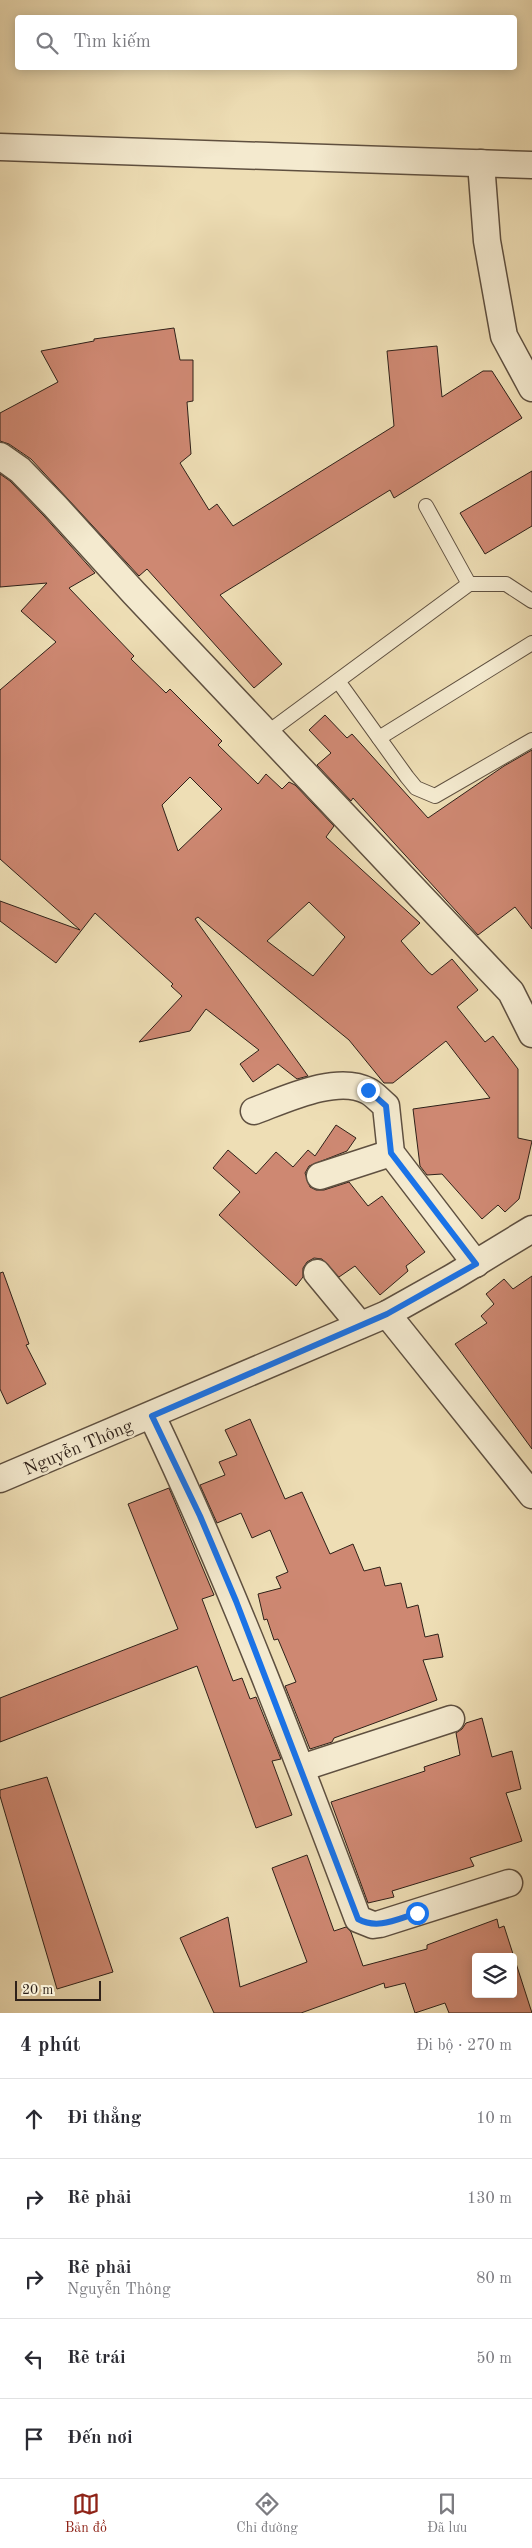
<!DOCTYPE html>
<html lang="vi">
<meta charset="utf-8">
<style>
:root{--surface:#fff;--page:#f7f7f7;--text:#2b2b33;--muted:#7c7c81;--line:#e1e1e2;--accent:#8f2418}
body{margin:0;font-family:"Old Standard TT",serif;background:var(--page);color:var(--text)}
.controls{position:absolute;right:15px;bottom:15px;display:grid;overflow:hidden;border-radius:5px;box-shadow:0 2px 12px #0003}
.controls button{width:45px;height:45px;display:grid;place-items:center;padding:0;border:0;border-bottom:1px solid var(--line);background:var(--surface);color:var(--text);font:25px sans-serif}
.scale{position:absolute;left:15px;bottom:12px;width:86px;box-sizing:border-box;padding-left:5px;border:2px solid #2f2119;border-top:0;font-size:14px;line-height:18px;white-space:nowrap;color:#2f2119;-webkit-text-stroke:4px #f4eacf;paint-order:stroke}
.stop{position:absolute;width:15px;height:15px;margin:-11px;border:4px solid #1a73e8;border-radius:50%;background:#fff}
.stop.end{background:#1a73e8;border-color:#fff;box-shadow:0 1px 5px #0008}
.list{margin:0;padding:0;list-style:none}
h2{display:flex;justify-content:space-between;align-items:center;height:65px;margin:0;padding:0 20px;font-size:21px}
h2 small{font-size:16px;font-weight:400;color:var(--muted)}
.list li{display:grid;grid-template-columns:32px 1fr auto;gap:15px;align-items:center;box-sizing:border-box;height:80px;padding:0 20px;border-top:1px solid var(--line)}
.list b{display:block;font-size:19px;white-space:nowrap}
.list p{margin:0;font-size:16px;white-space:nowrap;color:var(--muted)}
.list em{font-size:16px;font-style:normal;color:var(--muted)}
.icon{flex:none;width:28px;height:28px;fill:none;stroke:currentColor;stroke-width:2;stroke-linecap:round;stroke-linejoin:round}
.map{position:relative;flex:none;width:532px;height:2013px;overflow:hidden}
.search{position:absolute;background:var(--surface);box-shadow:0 2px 12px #0003;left:15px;right:15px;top:15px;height:55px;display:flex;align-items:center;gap:12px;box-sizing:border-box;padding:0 18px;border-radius:5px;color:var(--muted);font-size:19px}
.sheet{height:465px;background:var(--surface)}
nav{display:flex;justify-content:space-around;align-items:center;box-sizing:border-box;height:70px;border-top:1px solid var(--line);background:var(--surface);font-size:14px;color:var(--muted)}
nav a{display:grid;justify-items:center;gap:2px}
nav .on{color:var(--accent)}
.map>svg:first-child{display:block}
.building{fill:#ce8872;stroke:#2f2119;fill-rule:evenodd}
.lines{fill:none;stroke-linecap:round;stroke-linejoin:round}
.service-casing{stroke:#5f5040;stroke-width:16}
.minor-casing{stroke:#5f5040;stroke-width:29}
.service{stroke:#f4eacf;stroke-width:14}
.minor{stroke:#f4eacf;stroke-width:26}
.route{stroke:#1a73e8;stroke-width:6}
.labels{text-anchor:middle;stroke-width:4.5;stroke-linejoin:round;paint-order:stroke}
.street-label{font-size:18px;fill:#2f2119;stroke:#f4eacf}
</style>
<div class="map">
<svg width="532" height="2013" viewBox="0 0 532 2013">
<rect width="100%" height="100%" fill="#eedeb5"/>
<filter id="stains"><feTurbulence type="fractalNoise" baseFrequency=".004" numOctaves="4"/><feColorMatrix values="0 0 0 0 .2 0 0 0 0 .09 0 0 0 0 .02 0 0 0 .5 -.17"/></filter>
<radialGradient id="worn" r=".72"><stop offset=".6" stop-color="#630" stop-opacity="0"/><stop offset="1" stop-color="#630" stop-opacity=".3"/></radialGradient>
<!-- building -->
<g class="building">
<path d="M174 328 180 360H193V401L187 402 191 454 180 463 209 510 217 504 233 526 394 426 387 351 437 346 442 397 483 371H492L522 418 394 498 390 490 220 595 282 664 254 688 147 569 139 576 31 459 9 444 0 441V413L58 382 41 351 94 341V339Z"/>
<path d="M532 471V526L485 554 460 513Z"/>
<path d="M0 474 10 481 44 516 95 573 69 588 134 656 131 659 166 693 170 689 222 741 218 745 258 784 266 774 282 789 289 782 295 785 334 826 326 837 420 923 401 941 428 972 432 975 452 959 478 990 457 1007 485 1042 493 1036 518 1069V1138L532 1141 519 1199 505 1212 498 1205 482 1219 442 1174 427 1175 420 1166 413 1109 490 1098 446 1041 393 1083H384L349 1040 198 917 195 919 308 1076 297 1079 278 1064 253 1082 240 1064 259 1050 206 1009 190 1031 139 1042 182 996 171 986 173 984 95 913 56 963 0 921V901L80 930 0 859V690L56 642 21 611 47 583 0 587ZM190 777 222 809 178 851 162 805ZM309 902 345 937 313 976 267 941Z"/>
<path d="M325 715 347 738 352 734 428 818 504 766 532 750V929L515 907 478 935 353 798 351 801 317 765 331 753 309 730Z"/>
<path d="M336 1125 356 1138 347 1151 309 1166 305 1173 310 1187 316 1190H324L349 1182 368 1206 382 1196 425 1252 406 1266 408 1271 380 1295 355 1266 339 1277 322 1259 314 1258 307 1262 303 1268V1277L296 1286 219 1215 240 1192 213 1168 228 1150 256 1174 276 1152 293 1167 308 1150 315 1156Z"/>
<path d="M3 1272 29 1344 26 1345 46 1384 7 1404 0 1389V1273Z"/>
<path d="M532 1276V1449L455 1344 487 1323 481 1316 494 1304 486 1294 504 1279 513 1289Z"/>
<path d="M250 1419 285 1499 302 1492 330 1554 353 1544 364 1571 380 1567 385 1586 401 1583 407 1608 418 1605 425 1637 438 1634 443 1657 423 1660 437 1700 334 1738 332 1742 310 1749 285 1686 296 1682 278 1639 274 1640 267 1619 264 1620 258 1594 281 1588 276 1577 288 1572 270 1530 252 1538 241 1513 217 1523 200 1485 225 1475 219 1462 237 1455 225 1430Z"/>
<path d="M169 1488 214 1595 202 1599 233 1681 242 1678 250 1699 256 1697 281 1759 272 1761 292 1815 256 1828 197 1666 0 1742V1698L178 1629 128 1504Z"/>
<path d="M482 1718 492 1757 512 1751 521 1789 506 1793 522 1841 470 1858 474 1866 392 1891 394 1897 368 1903 331 1802 425 1771 424 1767 460 1755 456 1733 462 1729 466 1723Z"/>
<path d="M47 1777 113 1972 57 1989 0 1796V1790Z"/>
<path d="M307 1855 334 1931 346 1927 351 1932 363 1966 427 1949V1945L497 1919 499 1928 504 1926 532 2013H449L445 2003 415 2013 405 1983 385 1988 384 1983 301 2013H214L180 1938 228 1917 240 1987 307 1962 272 1868ZM476 1957H513V1994H476Z"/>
</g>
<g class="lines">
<!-- service casing -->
<g class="service-casing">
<g id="service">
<path d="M426 506 469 584H506L532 601"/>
<path d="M338 681 407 777 416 788 435 796 532 740"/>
<path d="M267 733 469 584"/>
<path d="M379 738 532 643"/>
</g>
</g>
<!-- minor casing -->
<g class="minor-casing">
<g id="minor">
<path d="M0 147 532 165"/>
<path d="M481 163 487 241 504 336 532 388"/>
<path d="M0 456 20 470 55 506 134 593 511 992 532 1034"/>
<path d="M254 1111C284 1100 337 1074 368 1091 374 1094 380 1101 386 1106L391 1153 476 1264"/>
<path d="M320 1176 391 1153"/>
<path d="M317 1273 360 1325"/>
<path d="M387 1314 532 1495"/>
<path d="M152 1416C230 1580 294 1749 358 1919L373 1925 380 1924 509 1883"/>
<path d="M0 1479 387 1314 453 1277 532 1229"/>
<path d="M301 1768 451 1719"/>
</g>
</g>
<!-- service -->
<use href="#service" class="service"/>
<!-- minor -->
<use href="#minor" class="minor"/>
</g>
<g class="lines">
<!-- route -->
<path class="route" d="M368 1090 386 1106 391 1153 476 1264 387 1314 152 1416 200 1516 236 1601 358 1919C378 1930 397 1919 417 1913"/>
</g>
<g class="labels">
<!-- street labels -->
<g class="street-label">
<text transform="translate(78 1447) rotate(-23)" y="6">Nguyễn Thông</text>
</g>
</g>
<rect width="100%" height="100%" filter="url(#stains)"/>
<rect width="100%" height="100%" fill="url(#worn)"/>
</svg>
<div class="controls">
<button><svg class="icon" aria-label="layers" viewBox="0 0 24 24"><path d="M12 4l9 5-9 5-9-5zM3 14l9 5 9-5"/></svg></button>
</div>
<div class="scale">20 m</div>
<div class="stop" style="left:417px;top:1913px"></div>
<div class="stop end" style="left:368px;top:1090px"></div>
<div class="search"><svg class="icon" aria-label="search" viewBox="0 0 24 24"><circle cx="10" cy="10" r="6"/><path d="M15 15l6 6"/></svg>Tìm kiếm</div>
</div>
<section class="sheet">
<h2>4 phút<small>Đi bộ · 270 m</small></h2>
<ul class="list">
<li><svg class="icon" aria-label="ahead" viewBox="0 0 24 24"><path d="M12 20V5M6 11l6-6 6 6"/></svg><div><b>Đi thẳng</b></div><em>10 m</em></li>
<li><svg class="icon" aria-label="right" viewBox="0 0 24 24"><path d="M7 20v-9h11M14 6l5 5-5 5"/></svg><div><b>Rẽ phải</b></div><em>130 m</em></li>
<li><svg class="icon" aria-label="right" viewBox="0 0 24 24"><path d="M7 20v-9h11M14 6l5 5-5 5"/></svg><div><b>Rẽ phải</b><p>Nguyễn Thông</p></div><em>80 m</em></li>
<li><svg class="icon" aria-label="left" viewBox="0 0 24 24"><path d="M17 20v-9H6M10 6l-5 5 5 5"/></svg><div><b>Rẽ trái</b></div><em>50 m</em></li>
<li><svg class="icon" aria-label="arrive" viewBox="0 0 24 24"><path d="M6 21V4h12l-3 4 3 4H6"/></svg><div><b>Đến nơi</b></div></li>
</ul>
</section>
<nav>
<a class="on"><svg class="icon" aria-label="map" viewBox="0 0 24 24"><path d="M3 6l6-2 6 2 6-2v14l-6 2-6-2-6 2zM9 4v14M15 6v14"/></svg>Bản đồ</a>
<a><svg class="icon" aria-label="directions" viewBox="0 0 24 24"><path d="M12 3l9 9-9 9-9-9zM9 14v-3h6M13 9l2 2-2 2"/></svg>Chỉ đường</a>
<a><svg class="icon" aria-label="saved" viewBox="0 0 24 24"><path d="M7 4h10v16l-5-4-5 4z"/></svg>Đã lưu</a>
</nav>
